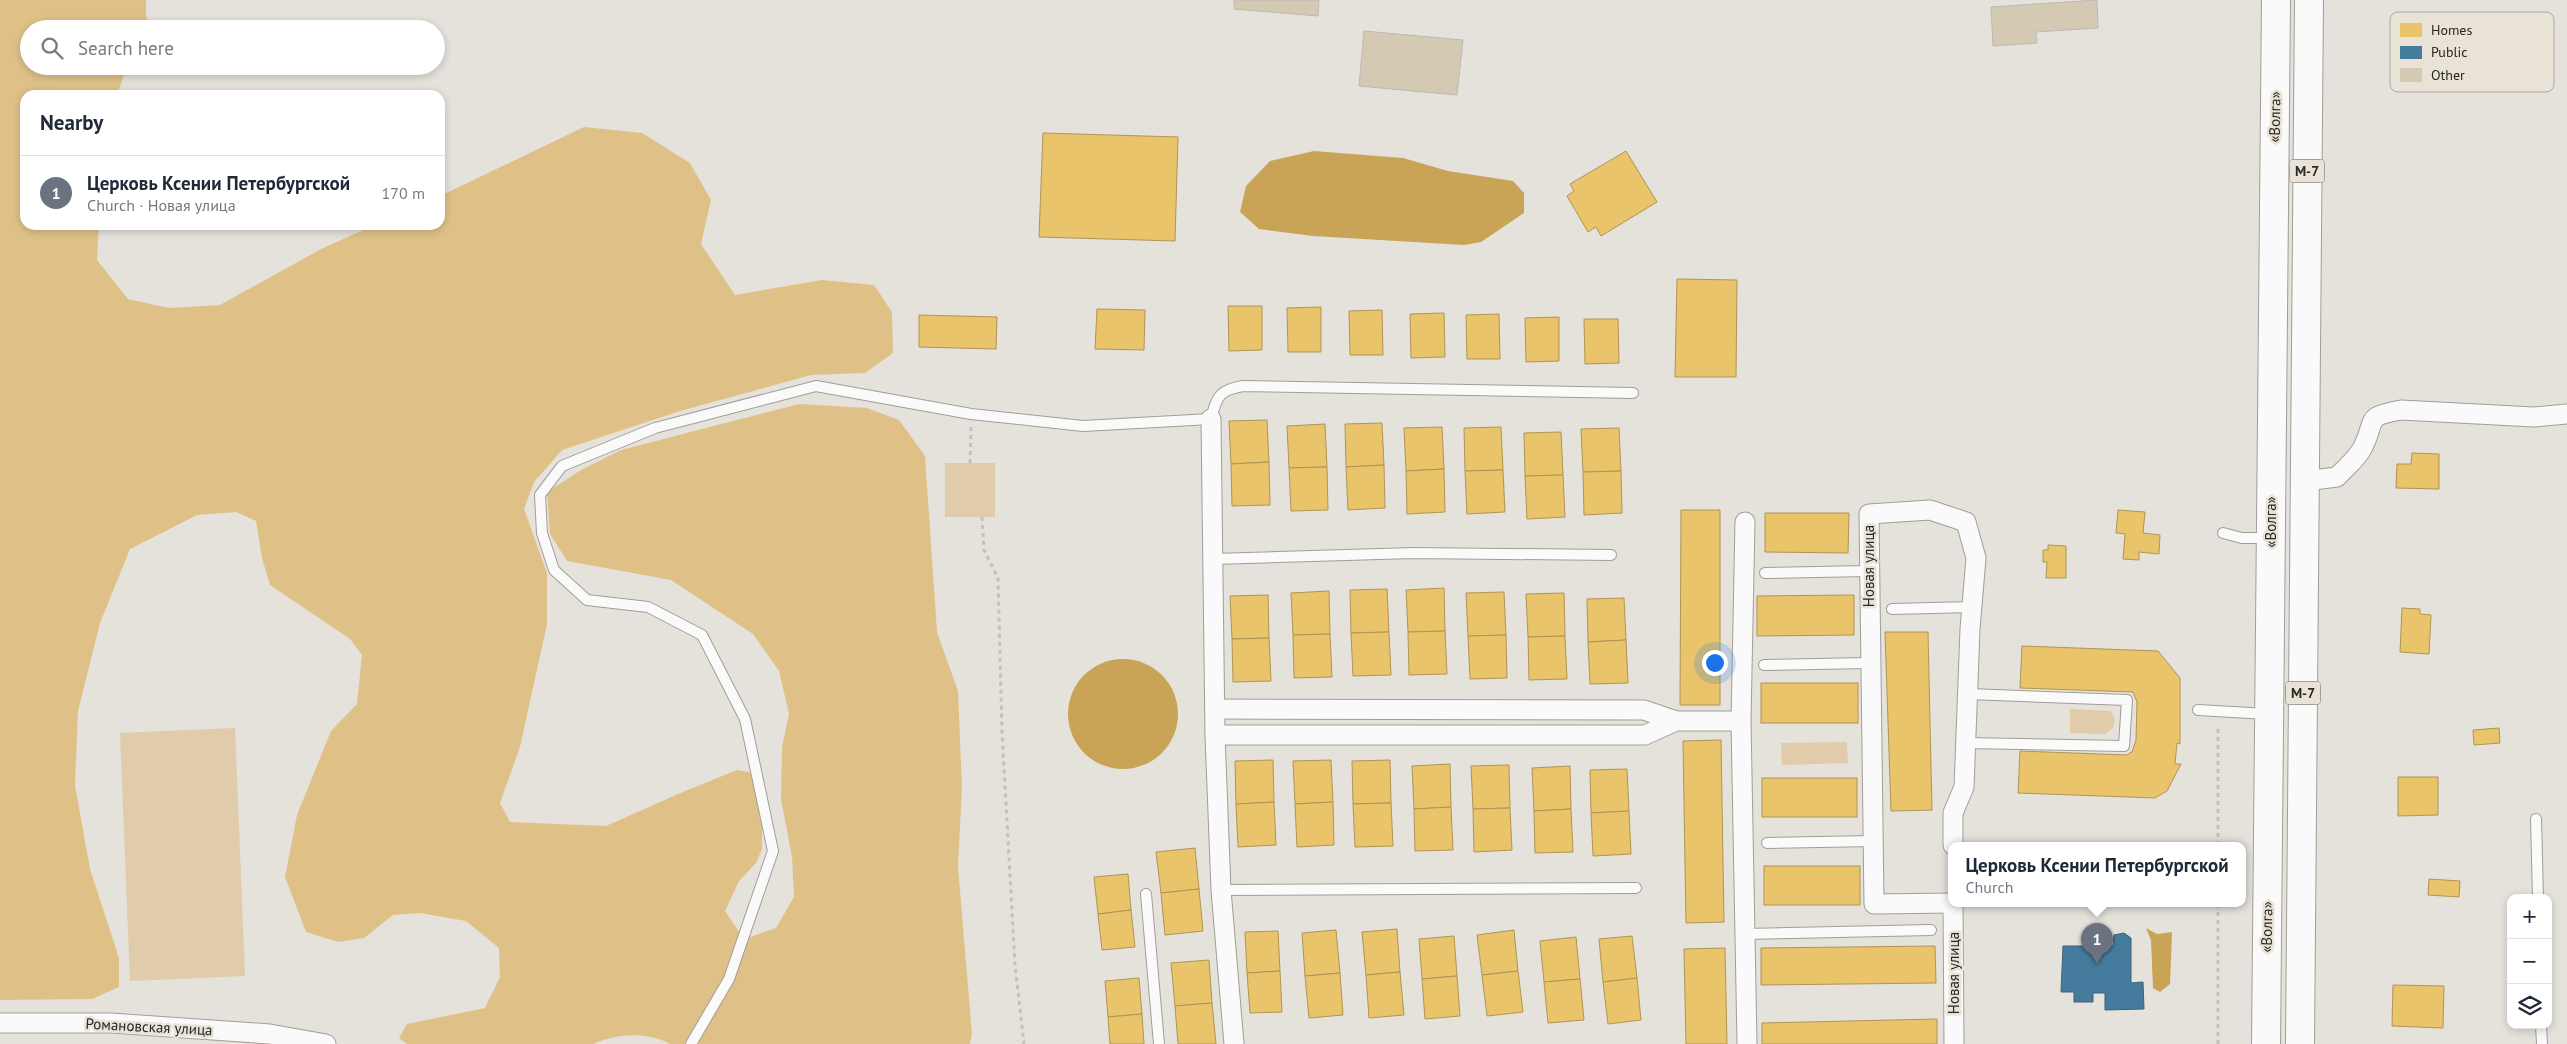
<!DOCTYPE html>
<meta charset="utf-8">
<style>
:root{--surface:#fff;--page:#f2f2f3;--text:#1f2937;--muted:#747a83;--line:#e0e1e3;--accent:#0b8043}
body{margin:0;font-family:"PT Sans",sans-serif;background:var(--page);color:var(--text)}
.controls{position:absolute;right:15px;bottom:15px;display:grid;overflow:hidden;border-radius:10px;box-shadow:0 2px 8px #0003}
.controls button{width:45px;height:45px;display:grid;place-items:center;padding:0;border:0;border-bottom:1px solid var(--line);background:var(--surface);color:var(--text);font:25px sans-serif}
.you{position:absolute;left:1714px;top:662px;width:18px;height:18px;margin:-12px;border:4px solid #fff;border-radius:50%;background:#1a73e8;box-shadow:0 0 0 8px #1a73e833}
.badge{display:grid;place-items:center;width:32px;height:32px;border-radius:50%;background:var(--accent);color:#fff;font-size:16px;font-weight:700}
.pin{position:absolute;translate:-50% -41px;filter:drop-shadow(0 1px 2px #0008)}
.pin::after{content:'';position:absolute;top:26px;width:18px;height:15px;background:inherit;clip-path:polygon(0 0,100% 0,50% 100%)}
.popup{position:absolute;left:1948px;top:842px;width:298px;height:65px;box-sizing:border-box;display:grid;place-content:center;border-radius:10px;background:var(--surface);filter:drop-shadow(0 1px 4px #0005);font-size:16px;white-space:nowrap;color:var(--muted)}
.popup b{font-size:19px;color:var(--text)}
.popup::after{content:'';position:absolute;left:50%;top:100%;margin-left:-10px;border:10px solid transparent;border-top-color:var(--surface)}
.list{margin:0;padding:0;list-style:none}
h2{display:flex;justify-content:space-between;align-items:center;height:65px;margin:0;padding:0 20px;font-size:21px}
h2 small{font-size:16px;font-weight:400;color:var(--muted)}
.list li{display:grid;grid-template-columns:32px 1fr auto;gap:15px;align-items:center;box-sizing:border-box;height:75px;padding:0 20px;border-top:1px solid var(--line)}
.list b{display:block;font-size:19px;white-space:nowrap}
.list p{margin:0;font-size:16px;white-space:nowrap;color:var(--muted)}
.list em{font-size:16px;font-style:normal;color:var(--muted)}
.icon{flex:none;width:28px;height:28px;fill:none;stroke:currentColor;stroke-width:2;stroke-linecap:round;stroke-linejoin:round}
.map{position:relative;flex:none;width:2567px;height:1044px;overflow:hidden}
.search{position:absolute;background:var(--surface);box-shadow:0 2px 8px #0003;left:20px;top:20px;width:425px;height:55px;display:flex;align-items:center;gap:12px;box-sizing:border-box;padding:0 18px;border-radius:28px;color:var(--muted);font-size:19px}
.panel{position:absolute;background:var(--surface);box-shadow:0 2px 8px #0003;left:20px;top:90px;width:425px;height:140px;border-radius:15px}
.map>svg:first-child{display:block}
.green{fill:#e0ccaa}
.forest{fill:#dfc188}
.water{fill:#c9a457}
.homes{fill:#e9c46a;stroke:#af9555}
.public{fill:#457b9d;stroke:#3d6278}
.building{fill:#d4c9b3;stroke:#bcb9b5}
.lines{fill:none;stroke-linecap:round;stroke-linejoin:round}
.lane-casing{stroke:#a19e99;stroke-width:12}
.street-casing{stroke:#a19e99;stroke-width:21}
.highway-casing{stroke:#a19e99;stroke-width:30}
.path{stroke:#c3c1be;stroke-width:3;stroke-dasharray:4 4;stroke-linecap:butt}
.lane{stroke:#fbfafa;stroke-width:10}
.street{stroke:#fbfafa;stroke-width:19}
.highway{stroke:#fbfafa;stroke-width:28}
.labels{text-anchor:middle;stroke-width:5;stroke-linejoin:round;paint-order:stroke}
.shield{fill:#e9e2d7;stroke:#635f59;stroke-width:1}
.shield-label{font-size:14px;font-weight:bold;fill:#292723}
.street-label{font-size:15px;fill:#292723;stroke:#e9e2d7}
.key{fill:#e9e2d7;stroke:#afaaa1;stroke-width:1}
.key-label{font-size:14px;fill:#292723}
</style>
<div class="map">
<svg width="2567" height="1044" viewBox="0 0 2567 1044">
<rect width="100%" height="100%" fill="#e5e1db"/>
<!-- green -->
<g class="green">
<rect x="945" y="463" width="50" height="54"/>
<path d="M2070 709 2110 711 2115 719 2113 728 2105 734 2070 733Z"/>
<path d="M235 728 245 976 130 981 120 733Z"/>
<path d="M1847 742 1848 763 1782 765 1781 743Z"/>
</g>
<!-- forest -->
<path class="forest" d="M0 0H146V15L149 29H29V66H127L117 95H25V225H99L97 260 128 299 169 308 220 305 321 249 375 225H440V196L584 127 642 133 690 163 711 200 701 244 735 295 822 280 874 285 892 312 893 353 865 373 811 375 680 411 562 450 534 482 524 509 547 573V624L520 747 500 803 510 822 606 826 678 794 737 770 754 773 762 807V849L756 863 739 881 725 911 744 939 776 928 794 897 792 857 781 799 782 747 789 714 779 671 753 634 671 580 567 561 550 534 547 492 581 470 621 450 799 404 867 408 899 420 925 456 937 632 958 691 962 788 958 867 972 1034 970 1044H670C646 1031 617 1034 593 1044H407L399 1038 407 1024 485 1008 500 977 499 948 466 921 420 913 393 915 364 938 338 942 306 932 285 877 297 815 331 731 357 704 362 655 350 639 270 585 262 558 256 521 236 512 197 515 130 549 100 623 78 711 75 785 90 869 119 958V987L92 999 0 1000Z"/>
<!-- water -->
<g class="water">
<path d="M1314 151 1403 158 1448 171 1513 181 1524 193V213L1481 242 1464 245 1313 236 1259 229 1240 212 1246 186 1270 161Z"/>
<circle cx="1123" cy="714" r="55"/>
<path d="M2146 928 2157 934 2172 932 2170 984 2160 992 2153 988 2151 940Z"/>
</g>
<!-- homes -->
<g class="homes">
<path d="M1043 133 1178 137 1175 241 1039 237Z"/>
<path d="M1626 151 1657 202 1601 236 1596 227 1588 232 1567 196 1574 191 1570 184Z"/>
<path d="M1677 279 1737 280 1736 377H1675Z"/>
<path d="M1228 306H1262V350L1229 351Z"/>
<path d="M1321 307V352H1288L1287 308Z"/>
<path d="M1097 309 1145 310 1144 350 1095 349Z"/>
<path d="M1382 310 1383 355H1350L1349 311Z"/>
<path d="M1444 313 1445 357 1411 358 1410 314Z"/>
<path d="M1499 314 1500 359H1467L1466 315Z"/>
<path d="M919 315 997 317 996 349 919 347Z"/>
<path d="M1559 317V361L1526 362 1525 318Z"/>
<path d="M1584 319H1618L1619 363 1585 364Z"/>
<path d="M1267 420 1269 462 1231 464 1229 421Z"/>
<path d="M1382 423 1384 465 1346 467 1345 424Z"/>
<path d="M1325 424 1327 467 1289 468 1287 426Z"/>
<path d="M1442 427 1444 469 1406 471 1404 428Z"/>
<path d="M1501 427 1503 470 1465 471 1464 428Z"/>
<path d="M1619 428 1621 471 1583 472 1581 429Z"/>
<path d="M1561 432 1563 475 1525 476 1524 433Z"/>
<path d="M2412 453 2439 454V489L2396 488 2397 464H2411Z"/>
<path d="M1269 462 1270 505 1232 506 1231 464Z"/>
<path d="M1384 465 1385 508 1348 510 1346 467Z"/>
<path d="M1327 467 1328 510 1291 511 1289 468Z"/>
<path d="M1444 469 1445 512 1407 514 1406 471Z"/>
<path d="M1503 470 1505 512 1467 514 1465 471Z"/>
<path d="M1621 471 1622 513 1584 515 1583 472Z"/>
<path d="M1563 475 1565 517 1527 519 1525 476Z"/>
<path d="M1681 510H1720V705H1680Z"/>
<path d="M2118 510 2145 512 2143 533 2160 535 2159 554 2139 552V560L2123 559 2125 534 2116 533Z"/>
<path d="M1765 513H1849L1848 553 1765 552Z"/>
<path d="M2048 545 2066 546V578H2046L2047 562H2043V550H2048Z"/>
<path d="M1444 588 1445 631 1408 632 1406 590Z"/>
<path d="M1387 589 1389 632 1351 633 1350 590Z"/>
<path d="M1329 591 1330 634 1293 635 1291 593Z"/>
<path d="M1504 592 1506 635 1468 636 1466 593Z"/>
<path d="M1564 593 1565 636 1528 637 1526 594Z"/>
<path d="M1268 595 1269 638 1232 639 1230 596Z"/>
<path d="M1854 595V635L1757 636V596Z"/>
<path d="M1624 598 1626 640 1588 642 1587 599Z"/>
<path d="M2402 608 2420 609V614L2431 615 2429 654 2400 652Z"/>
<path d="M1445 631 1447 674 1409 675 1408 632Z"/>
<path d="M1389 632 1391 675 1353 676 1351 633Z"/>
<path d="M1885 632H1928L1932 810 1891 811Z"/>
<path d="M1330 634 1332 677 1294 678 1293 635Z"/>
<path d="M1506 635 1507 678 1470 679 1468 636Z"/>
<path d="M1565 636 1567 679 1529 680 1528 637Z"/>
<path d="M1269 638 1271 681 1233 682 1232 639Z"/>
<path d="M1626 640 1628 683 1590 684 1588 642Z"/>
<path d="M2022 646 2158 651 2180 678V744L2177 743 2175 764H2181L2167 791 2155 798 2018 793 2020 751 2126 755 2132 752 2136 740 2137 702 2133 692 2020 688Z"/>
<rect x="1761" y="683" width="97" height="40"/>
<path d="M2499 728 2500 743 2474 745 2473 730Z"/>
<path d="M1721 740 1724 922 1686 923 1683 741Z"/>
<path d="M1273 760 1274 802 1236 804 1235 761Z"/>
<path d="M1331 760 1333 802 1295 804 1293 761Z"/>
<path d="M1390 760 1391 803 1353 804 1352 761Z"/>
<path d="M1450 764 1451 807 1414 809 1412 766Z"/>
<path d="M1509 765 1510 808 1473 809 1471 766Z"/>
<path d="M1570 766 1571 809 1534 811 1532 768Z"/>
<path d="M1627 769 1629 811 1591 813 1590 770Z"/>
<path d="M2398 777H2438V815L2398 816Z"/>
<rect x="1762" y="778" width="95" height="39"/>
<path d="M1274 802 1276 845 1238 847 1236 804Z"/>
<path d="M1333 802 1334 845 1297 847 1295 804Z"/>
<path d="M1391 803 1393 846 1355 847 1353 804Z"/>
<path d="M1451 807 1453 850 1415 851 1414 809Z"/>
<path d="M1510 808 1512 850 1474 852 1473 809Z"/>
<path d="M1571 809 1573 852 1535 853 1534 811Z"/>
<path d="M1629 811 1631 854 1593 856 1591 813Z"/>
<path d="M1195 848 1199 889 1161 893 1156 852Z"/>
<rect x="1764" y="866" width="96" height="39"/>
<path d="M1128 874 1131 910 1098 914 1094 877Z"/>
<path d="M2429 879 2460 881 2459 897 2428 895Z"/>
<path d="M1199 889 1203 931 1165 935 1161 893Z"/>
<path d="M1131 910 1135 947 1102 950 1098 914Z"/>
<path d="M1397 929 1400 972 1366 975 1362 932Z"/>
<path d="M1336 930 1340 973 1305 976 1302 933Z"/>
<path d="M1514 930 1518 971 1482 975 1477 935Z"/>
<path d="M1278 931 1280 971 1247 973 1245 932Z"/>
<path d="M1454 936 1457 976 1422 979 1419 939Z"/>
<path d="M1632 936 1637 978 1603 982 1599 939Z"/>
<path d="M1576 937 1580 979 1544 982 1540 941Z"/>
<path d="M1935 946 1936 983 1761 985V948Z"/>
<path d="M1725 948 1727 1044H1686L1684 949Z"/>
<path d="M1209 960 1212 1003 1175 1006 1171 963Z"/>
<path d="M1280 971 1282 1012 1250 1013 1247 973Z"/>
<path d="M1518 971 1523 1012 1487 1016 1482 975Z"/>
<path d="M1400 972 1404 1015 1369 1018 1366 975Z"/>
<path d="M1340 973 1343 1015 1309 1018 1305 976Z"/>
<path d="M1457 976 1460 1016 1425 1019 1422 979Z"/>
<path d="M1139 978 1142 1014 1108 1017 1105 981Z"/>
<path d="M1637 978 1641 1020 1608 1024 1603 982Z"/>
<path d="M1580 979 1584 1020 1548 1023 1544 982Z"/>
<path d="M2393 985 2444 986 2443 1028 2392 1026Z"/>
<path d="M1212 1003 1216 1044H1178L1175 1006Z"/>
<path d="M1142 1014 1144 1044H1110L1108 1017Z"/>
<path d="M1937 1019V1044H1762V1023Z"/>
</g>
<!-- public -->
<path class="public" d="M2124 933 2131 938V983L2143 982 2144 1009 2105 1010V993H2093V1002H2074V992H2061L2063 946H2113L2114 935Z"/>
<!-- building -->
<g class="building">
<path d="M1234 0H1319L1318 16 1234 9Z"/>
<path d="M2097 0 2098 28 2036 32 2037 43 1993 46 1991 7Z"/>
<path d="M1364 31 1463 40 1457 95 1359 86Z"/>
</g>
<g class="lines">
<!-- lane casing -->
<g class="lane-casing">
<g id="lane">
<path d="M2223 533 2242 538H2270"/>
<path d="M1214 559 1413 553 1611 555"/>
<path d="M1765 573 1869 571"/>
<path d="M1892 609 1972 607"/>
<path d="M1764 665 1869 663"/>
<path d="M2198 710 2268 714"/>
<path d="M1966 743 2124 746 2127 700 1968 694"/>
<path d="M2536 819 2538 898"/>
<path d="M1767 843 1873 841"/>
<path d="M1221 890 1636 888"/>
<path d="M1146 894 1159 1044"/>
<path d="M1745 934 1931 930"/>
<path d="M2541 1025 2542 1044"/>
<path d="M691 1044 729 979 773 851 745 719 702 635 648 607 587 600 554 570 542 533 540 495 562 466 655 428 816 386 971 414 1083 426 1211 419C1217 396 1219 390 1243 386L1633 393"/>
</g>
</g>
<!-- street casing -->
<g class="street-casing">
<g id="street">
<path d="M1211 419 1215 735 1221 890 1234 1044"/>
<path d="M2305 481 2337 477C2345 468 2358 458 2363 447 2377 419 2363 417 2401 410L2534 417 2567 414"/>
<path d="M1745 522 1741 721 1747 1044"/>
<path d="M1215 709 1644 710 1676 721H1741"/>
<path d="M1215 735H1645L1676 721"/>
<path d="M1953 845V813L1964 787 1970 629 1976 558 1966 522 1930 510 1869 514 1874 904 1953 903"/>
<path d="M1953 903 1954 1044"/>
<path d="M0 1023H111L270 1034 326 1044"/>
</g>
</g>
<!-- highway casing -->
<g class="highway-casing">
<g id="highway">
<path d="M2266 1044 2276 0"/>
<path d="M2300 1044 2309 0"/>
</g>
</g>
<!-- path -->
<g class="path">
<path d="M970 463 971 427"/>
<path d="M982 517 984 550 998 578 1002 732 1015 965 1024 1044"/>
<path d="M2218 845V725"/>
<path d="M2218 1044V903"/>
</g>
<!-- lane -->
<use href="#lane" class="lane"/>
<!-- street -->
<use href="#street" class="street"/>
<!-- highway -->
<use href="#highway" class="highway"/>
</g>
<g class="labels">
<!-- shield labels -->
<g class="shield">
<rect x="2289.5" y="159.5" width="35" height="23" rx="4"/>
<rect x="2285.5" y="681.5" width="35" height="23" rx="4"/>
</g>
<g class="shield-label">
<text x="2307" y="176">М-7</text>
<text x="2303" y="698">М-7</text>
</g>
<!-- street labels -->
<g class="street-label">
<text transform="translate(2275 117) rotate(-89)" y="5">«Волга»</text>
<text transform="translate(2271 522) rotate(-90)" y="5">«Волга»</text>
<text transform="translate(1869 566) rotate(-90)" y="5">Новая улица</text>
<text transform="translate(2267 927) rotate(-89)" y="5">«Волга»</text>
<text transform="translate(1954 973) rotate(-90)" y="5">Новая улица</text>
<text transform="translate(149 1027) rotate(3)" y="5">Романовская улица</text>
</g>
</g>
<!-- legend -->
<rect x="2390" y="12" width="164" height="80" rx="8" class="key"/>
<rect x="2400" y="23" width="22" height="14" fill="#e9c46a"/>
<rect x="2400" y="46" width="22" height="13" fill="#457b9d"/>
<rect x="2400" y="68" width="22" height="14" fill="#d4c9b3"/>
<g class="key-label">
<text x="2431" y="35">Homes</text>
<text x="2431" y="57">Public</text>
<text x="2431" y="80">Other</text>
</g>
</svg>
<div class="controls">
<button>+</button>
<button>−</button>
<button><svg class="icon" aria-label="layers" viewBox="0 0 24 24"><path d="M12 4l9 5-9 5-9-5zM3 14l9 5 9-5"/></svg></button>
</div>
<div class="you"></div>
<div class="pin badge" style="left:2097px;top:964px;background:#6b7280">1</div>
<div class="popup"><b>Церковь Ксении Петербургской</b>Church</div>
<div class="search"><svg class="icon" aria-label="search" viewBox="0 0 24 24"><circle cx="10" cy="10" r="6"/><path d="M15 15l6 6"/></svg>Search here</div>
<section class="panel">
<h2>Nearby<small></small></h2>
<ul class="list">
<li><span class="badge" style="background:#6b7280">1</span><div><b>Церковь Ксении Петербургской</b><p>Church · Новая улица</p></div><em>170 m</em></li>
</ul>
</section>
</div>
